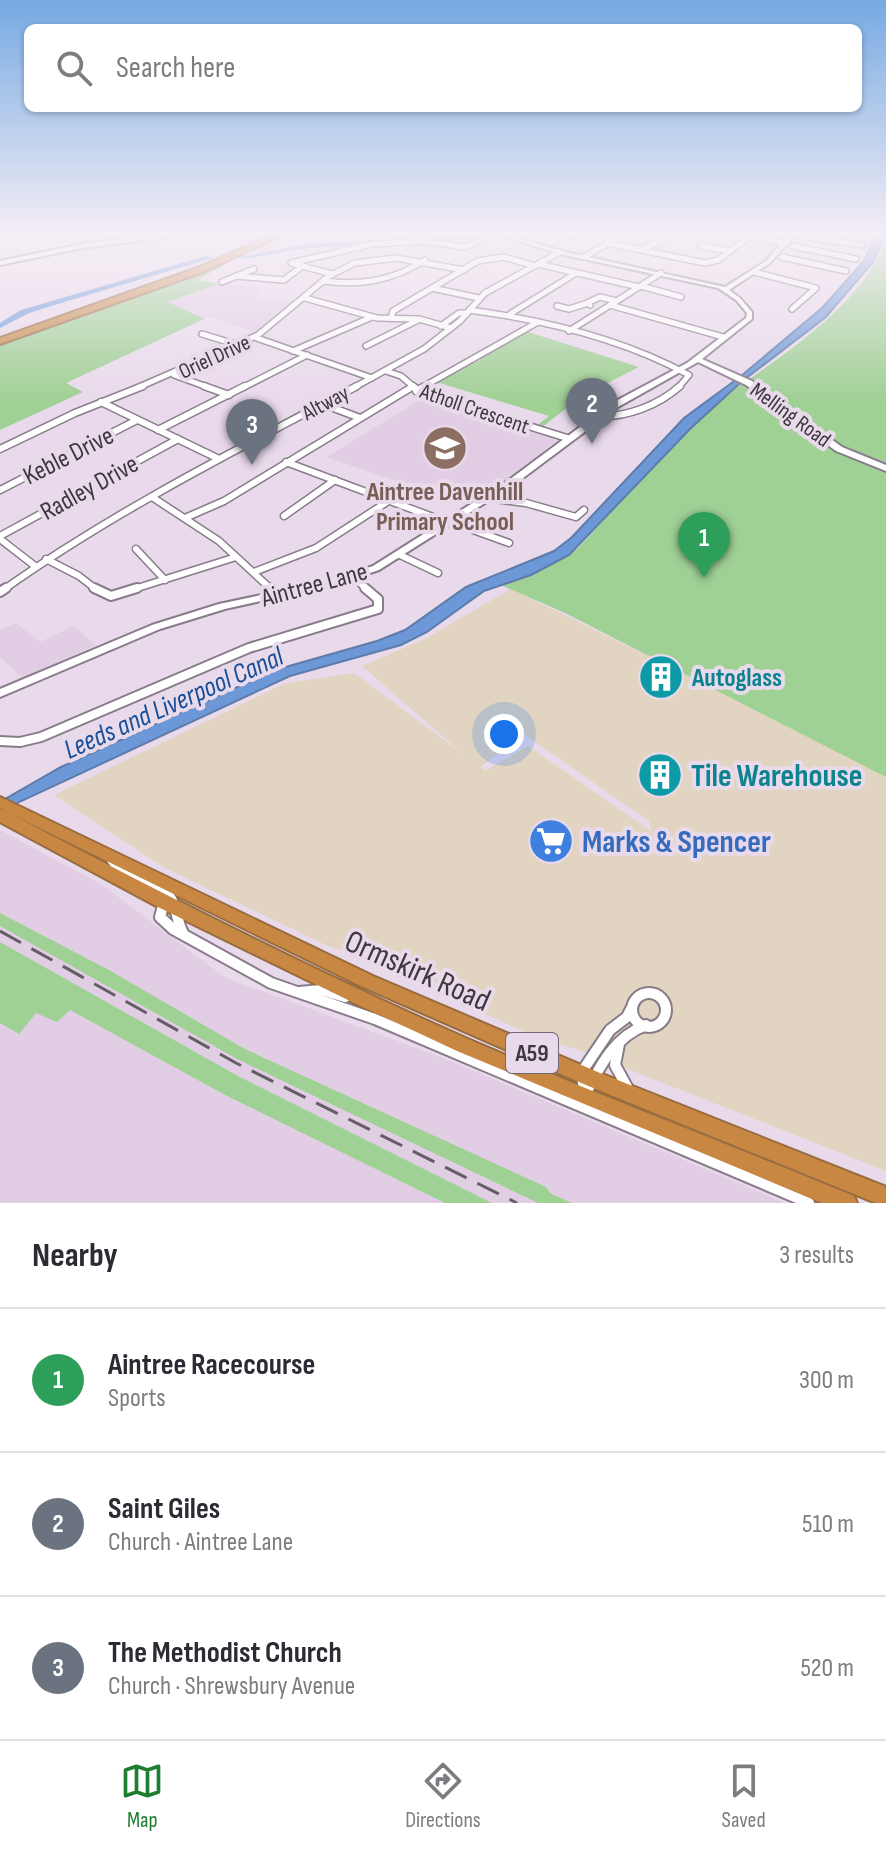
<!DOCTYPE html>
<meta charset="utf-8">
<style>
:root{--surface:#fff;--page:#f7f7f7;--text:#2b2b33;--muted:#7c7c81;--line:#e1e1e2;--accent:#1e7e2f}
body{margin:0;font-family:"Sofia Sans Condensed",sans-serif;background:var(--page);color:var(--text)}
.you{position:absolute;left:504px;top:734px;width:28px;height:28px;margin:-20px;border:6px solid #fff;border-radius:50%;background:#1a73e8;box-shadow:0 0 0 12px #1a73e833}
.badge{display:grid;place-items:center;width:52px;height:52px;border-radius:50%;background:var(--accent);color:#fff;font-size:26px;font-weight:700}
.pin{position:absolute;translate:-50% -66px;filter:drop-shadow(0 2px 4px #0008)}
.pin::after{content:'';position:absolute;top:42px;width:28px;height:24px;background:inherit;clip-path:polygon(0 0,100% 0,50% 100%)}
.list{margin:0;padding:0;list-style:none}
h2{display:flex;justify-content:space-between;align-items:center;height:104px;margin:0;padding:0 32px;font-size:34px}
h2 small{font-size:26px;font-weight:400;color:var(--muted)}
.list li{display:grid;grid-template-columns:52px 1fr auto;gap:24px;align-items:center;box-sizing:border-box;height:144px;padding:0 32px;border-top:2px solid var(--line)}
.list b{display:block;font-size:30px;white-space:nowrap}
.list p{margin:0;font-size:26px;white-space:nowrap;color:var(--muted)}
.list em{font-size:26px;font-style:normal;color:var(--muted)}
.icon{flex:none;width:44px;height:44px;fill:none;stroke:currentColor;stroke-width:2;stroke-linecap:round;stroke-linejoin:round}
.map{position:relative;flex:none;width:886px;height:1203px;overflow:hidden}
.search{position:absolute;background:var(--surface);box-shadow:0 2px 6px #0004;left:24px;right:24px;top:24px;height:88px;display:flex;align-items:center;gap:20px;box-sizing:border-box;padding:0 28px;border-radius:12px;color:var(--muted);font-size:30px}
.sheet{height:536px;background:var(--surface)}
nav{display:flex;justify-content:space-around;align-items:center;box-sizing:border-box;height:112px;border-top:2px solid var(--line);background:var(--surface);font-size:22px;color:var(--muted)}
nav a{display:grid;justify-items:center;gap:4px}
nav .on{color:var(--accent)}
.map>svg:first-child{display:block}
.commercial{fill:#e1d4c0;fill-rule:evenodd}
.built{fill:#e1cde4}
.green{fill:#9fd094}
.water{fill:#6c98d8;stroke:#5e7baa;stroke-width:2}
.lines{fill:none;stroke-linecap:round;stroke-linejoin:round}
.river{fill:#6c98d8;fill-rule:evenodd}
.street-far3-casing{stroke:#887b8a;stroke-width:8}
.street-far2-casing{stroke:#887b8a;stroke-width:9}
.street-far1-casing{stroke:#887b8a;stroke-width:12}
.street-casing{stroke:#887b8a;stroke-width:14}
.secondary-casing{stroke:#887b8a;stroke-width:4}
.highway-casing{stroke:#976c41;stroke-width:4}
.street-far3{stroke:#fff;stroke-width:5}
.street-far2{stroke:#fff;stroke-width:6}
.street-far1{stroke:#fff;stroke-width:8}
.street{stroke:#fff;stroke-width:10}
.secondary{fill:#fff;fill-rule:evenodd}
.highway{fill:#c88843;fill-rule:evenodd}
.rail{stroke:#645d65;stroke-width:3;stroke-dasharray:24 12;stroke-linecap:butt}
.labels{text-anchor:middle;stroke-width:8;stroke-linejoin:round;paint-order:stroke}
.far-street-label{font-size:22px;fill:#3d383e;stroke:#e9daeb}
.shield{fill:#e9daeb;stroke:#716972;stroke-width:2}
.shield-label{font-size:24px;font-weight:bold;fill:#3d383e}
.street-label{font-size:26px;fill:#3d383e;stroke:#e9daeb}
.education-label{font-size:26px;font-weight:bold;fill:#785e54;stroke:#e9daeb}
.culture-label{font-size:26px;font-weight:bold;fill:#0d838f;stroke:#e9daeb;text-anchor:start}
.water-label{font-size:28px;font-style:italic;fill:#164e9a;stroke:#e9daeb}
.near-culture-label{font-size:32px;font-weight:bold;fill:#0d838f;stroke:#e9daeb;text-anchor:start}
.near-shop-label{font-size:32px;font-weight:bold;fill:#366cbe;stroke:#e9daeb;text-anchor:start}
.near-street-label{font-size:32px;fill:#3d383e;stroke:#e9daeb}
</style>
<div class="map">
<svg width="886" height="1203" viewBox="0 0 886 1203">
<rect width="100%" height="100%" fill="#e9daeb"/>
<!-- commercial -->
<path class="commercial" d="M511 589 798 729 886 777V1171L582 1051 531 1035 355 954 328 946 165 868 54 795 286 683 354 673 464 755 362 666 425 639ZM525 735 649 821 652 832 528 746 485 771 480 767Z"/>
<!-- built -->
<g class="built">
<path d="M219 284 260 288 255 298 296 302 278 319 256 332 208 317 204 319 167 303Z"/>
<path d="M425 397 559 438 530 463 467 505 326 457Z"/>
<path d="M16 623 40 642 73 626 96 645 22 678 0 657V630Z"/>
<path d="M0 830 101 884 226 978 441 1057 785 1203H572L550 1193 545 1187 245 1049 109 970 0 913Z"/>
<path d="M0 926 239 1060 538 1203H492L238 1076 0 942Z"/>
<path d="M70 1010 225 1095 445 1203H0V1023L19 1034 36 1013Z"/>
</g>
<!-- green -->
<g class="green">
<path d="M886 239V466L836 445 781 406 778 410 836 451 886 471V777L565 613 501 585 531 575 577 549 673 446 740 383 764 398 769 395 747 381C796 346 866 298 886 239Z"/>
<path d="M221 264 225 265 198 280 219 284 168 302 204 319 66 383 83 392 0 430V345Z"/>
<path d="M525 331 639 367 582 396 541 428 535 427 549 416 436 382 478 361Z"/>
<path d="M0 913 109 970 245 1049 546 1187 550 1193 572 1203H538L239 1060 0 926Z"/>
<path d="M0 942 238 1076 492 1203H445L225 1095 70 1010 57 1022 36 1013 19 1034 0 1023Z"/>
</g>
<!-- water -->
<path class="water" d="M876 233H886L874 261 826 317 740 383 690 429 569 555 531 575 484 591 427 632 401 645 290 676 0 811V802L61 767 275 670 377 641 405 630 466 587 554 551 571 538 684 418 741 376 822 308 864 261Z"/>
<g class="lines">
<!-- river -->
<g class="river">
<path d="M488 233H498L484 239 415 242 412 240 415 238Z"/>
<path d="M385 239 387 240V242L300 249 244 259 240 257 300 245Z"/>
<path d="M206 256 213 258 51 306 27 314 0 328V323L21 310Z"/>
</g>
<!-- street-far3 casing -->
<g class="street-far3-casing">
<g id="street-far3">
<path d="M743 233 786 244"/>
<path d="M793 235 863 245"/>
<path d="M570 236 578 233"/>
<path d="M606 243 705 263 718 260 750 236"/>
<path d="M701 246 730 251"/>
<path d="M793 246 856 259"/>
<path d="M643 249 677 233"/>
<path d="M584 257 626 233"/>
<path d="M782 257 846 271"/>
<path d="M538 264 639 287"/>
<path d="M754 272 816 288 792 309"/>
<path d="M332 274 291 263 373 244 424 241 464 247 483 240"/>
<path d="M236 276 284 280 300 268"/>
<path d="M323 281C361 286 392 281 425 260"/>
<path d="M222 282 254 269"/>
<path d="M641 286 681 297"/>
<path d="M432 288 479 298"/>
<path d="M305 298 377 318 419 319 451 328"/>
<path d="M590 305 589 302 600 297 616 301"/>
<path d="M610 305 723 337"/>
<path d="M557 306 569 309 588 303"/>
<path d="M469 310C545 320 621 338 689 375L678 388"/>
<path d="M510 314 576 273"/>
<path d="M391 318 393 311 478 261 504 257 535 266"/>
<path d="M441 326 459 313H467"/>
<path d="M569 331 661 273"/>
<path d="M202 334 238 345"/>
<path d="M254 337 372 378"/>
<path d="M366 346 418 320"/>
<path d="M293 351 372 317"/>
<path d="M386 371 401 376 415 388"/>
<path d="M174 375 210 388"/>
<path d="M137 388 258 335 329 276 355 263 396 258 464 270"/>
<path d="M242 388 307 355"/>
<path d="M353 388 424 349 460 321 485 293 560 252"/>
<path d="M421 388 538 322"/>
</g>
</g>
<!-- street-far2 casing -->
<g class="street-far2-casing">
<g id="street-far2">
<path d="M204 386 229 395"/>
<path d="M413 386 420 392 567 438"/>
<path d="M416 391 425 386"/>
<path d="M101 402 219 459"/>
<path d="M323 404 360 418"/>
<path d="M597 416C626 418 659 405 680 386"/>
<path d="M158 430 245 386"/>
<path d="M0 449 75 413 143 386"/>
<path d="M286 462 449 523"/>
<path d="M0 490 137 420"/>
<path d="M152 497 219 541 272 590"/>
<path d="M487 498 526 503 576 517 584 510"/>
<path d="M284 516 335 480"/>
<path d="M185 518 224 501 412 387"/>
<path d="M451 522 509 543"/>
<path d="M0 536 178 439"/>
<path d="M0 539 35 566"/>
<path d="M136 549 165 580"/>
<path d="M400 555 438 573"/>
<path d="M46 559 79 576 97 590"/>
<path d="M254 572 316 548 390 500"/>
<path d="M353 577 368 590"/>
<path d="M3 590C115 511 236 450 357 386"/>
<path d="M131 590 236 557"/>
</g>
</g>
<!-- street-far1 casing -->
<g class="street-far1-casing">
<g id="street-far1">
<path d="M94 588 111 596 137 588"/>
<path d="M271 588 277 595"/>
<path d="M0 592 6 588"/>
<path d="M0 741 20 742 41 737 249 648 378 609V599L365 588"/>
</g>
</g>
<!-- street casing -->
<g class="street-casing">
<g id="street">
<path d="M110 856C120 878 153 878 169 896 178 907 176 921 183 933"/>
<path d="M164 902 160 917 173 929 271 983 375 1019 809 1203"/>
<path d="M299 992 321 990 345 997"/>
<circle cx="649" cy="1010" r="17"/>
<path d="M619 1044 615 1065 627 1087"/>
<path d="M585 1093 581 1073 610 1030 627 1017 631 1009"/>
<path d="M585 1095C600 1066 614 1037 646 1025"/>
</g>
</g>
<!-- secondary casing -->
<g class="secondary-casing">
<g id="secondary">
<path d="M177 233H198L82 248 0 265V261L82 244Z"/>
<path d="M493 233H503L561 251 725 287 766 261 791 233H797L770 263 729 290 740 298 752 312V319L702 359 752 381 842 447 886 465V471L836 451 746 385 698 362 618 407 515 484 379 570 337 584 225 609 160 629 0 697V689L152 625 219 604 332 580 373 566 509 480 612 403 687 363 746 318 747 313 736 300 718 288 560 254Z"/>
</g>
</g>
<!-- highway casing -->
<g class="highway-casing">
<g id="highway">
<path d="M277 233H287L203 272 0 344V338L197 268Z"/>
<path d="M0 797 373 976 600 1073 886 1187V1203H876L586 1085 361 986 7 812C159 892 311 970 468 1039 595 1094 726 1143 854 1196L857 1203H822L457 1051 350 1001 158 907 0 822V809L5 811 0 808Z"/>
</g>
</g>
<!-- street-far3 -->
<use href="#street-far3" class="street-far3"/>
<!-- street-far2 -->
<use href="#street-far2" class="street-far2"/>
<!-- street-far1 -->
<use href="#street-far1" class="street-far1"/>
<!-- street -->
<use href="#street" class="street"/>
<!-- secondary -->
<use href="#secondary" class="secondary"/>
<!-- highway -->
<use href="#highway" class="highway"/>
<!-- rail -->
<path class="rail" d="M0 931 236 1063 517 1203"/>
</g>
<!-- sky -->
<linearGradient id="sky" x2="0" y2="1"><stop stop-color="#76a9e2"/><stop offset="0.58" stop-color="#f5eef6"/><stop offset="1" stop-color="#f5eef6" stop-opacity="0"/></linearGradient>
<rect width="886" height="402" fill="url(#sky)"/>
<!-- icons -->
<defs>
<g id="school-disc" transform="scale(2.3)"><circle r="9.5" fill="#8d6e63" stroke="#e9daeb"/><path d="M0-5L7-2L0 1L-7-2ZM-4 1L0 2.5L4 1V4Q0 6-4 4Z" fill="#fff"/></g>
<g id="building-disc" transform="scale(2.3)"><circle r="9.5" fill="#0f9aa8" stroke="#e9daeb"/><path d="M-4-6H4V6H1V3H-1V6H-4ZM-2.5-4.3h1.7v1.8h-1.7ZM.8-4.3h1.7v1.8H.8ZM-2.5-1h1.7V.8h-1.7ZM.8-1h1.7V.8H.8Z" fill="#fff"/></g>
<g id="supermarket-disc" transform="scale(2.3)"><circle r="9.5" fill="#3f7fe0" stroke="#e9daeb"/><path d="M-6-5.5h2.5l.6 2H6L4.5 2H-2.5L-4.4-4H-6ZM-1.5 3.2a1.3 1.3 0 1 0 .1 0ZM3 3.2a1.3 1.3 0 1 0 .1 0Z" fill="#fff"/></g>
</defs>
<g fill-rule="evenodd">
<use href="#school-disc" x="445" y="448"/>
<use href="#building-disc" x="661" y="677"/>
<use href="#building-disc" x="660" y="775"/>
<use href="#supermarket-disc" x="551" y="841"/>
</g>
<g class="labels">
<!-- far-street labels -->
<g class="far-street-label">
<text transform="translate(214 356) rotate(-25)" y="8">Oriel Drive</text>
<text transform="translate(325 402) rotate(-28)" y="8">Altway</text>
<text transform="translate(475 408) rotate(19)" y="8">Atholl Crescent</text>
<text transform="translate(791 414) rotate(36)" y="8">Melling Road</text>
</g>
<!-- shield labels -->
<rect class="shield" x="506" y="1033" width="52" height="40" rx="6"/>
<g class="shield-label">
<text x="532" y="1061">A59</text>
</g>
<!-- street labels -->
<g class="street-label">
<text transform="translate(68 455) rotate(-27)" y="9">Keble Drive</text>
<text transform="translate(89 487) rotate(-29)" y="9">Radley Drive</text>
<text transform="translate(314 584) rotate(-15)" y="9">Aintree Lane</text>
</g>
<!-- education labels -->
<g class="education-label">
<text x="445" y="500">Aintree Davenhill<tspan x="445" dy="30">Primary School</tspan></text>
</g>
<!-- culture labels -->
<g class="culture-label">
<text x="692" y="686">Autoglass</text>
</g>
<!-- water labels -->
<g class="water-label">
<text transform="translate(173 702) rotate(-24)" y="10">Leeds and Liverpool Canal</text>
</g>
<!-- near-culture labels -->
<g class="near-culture-label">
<text x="691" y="786">Tile Warehouse</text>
</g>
<!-- near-shop labels -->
<g class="near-shop-label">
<text x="582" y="852">Marks &amp; Spencer</text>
</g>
<!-- near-street labels -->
<g class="near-street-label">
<text transform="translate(418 970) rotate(24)" y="11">Ormskirk Road</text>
</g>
</g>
</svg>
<div class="you"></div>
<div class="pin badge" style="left:704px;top:578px;background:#2e9e5b">1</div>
<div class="pin badge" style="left:592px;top:444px;background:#6b7280">2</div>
<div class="pin badge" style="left:252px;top:465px;background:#6b7280">3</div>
<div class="search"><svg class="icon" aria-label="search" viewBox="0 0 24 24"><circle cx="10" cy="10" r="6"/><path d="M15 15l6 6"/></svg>Search here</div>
</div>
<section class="sheet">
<h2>Nearby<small>3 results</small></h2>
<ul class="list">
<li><span class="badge" style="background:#2e9e5b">1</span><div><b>Aintree Racecourse</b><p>Sports</p></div><em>300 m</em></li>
<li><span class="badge" style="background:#6b7280">2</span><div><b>Saint Giles</b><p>Church · Aintree Lane</p></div><em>510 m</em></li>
<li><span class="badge" style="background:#6b7280">3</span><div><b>The Methodist Church</b><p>Church · Shrewsbury Avenue</p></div><em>520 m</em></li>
</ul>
</section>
<nav>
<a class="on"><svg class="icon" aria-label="map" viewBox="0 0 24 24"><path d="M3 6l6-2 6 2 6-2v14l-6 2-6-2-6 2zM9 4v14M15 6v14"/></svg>Map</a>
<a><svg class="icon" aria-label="directions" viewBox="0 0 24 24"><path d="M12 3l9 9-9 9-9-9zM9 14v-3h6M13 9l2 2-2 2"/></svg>Directions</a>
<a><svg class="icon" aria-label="saved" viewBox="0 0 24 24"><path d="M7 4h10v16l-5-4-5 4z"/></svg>Saved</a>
</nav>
